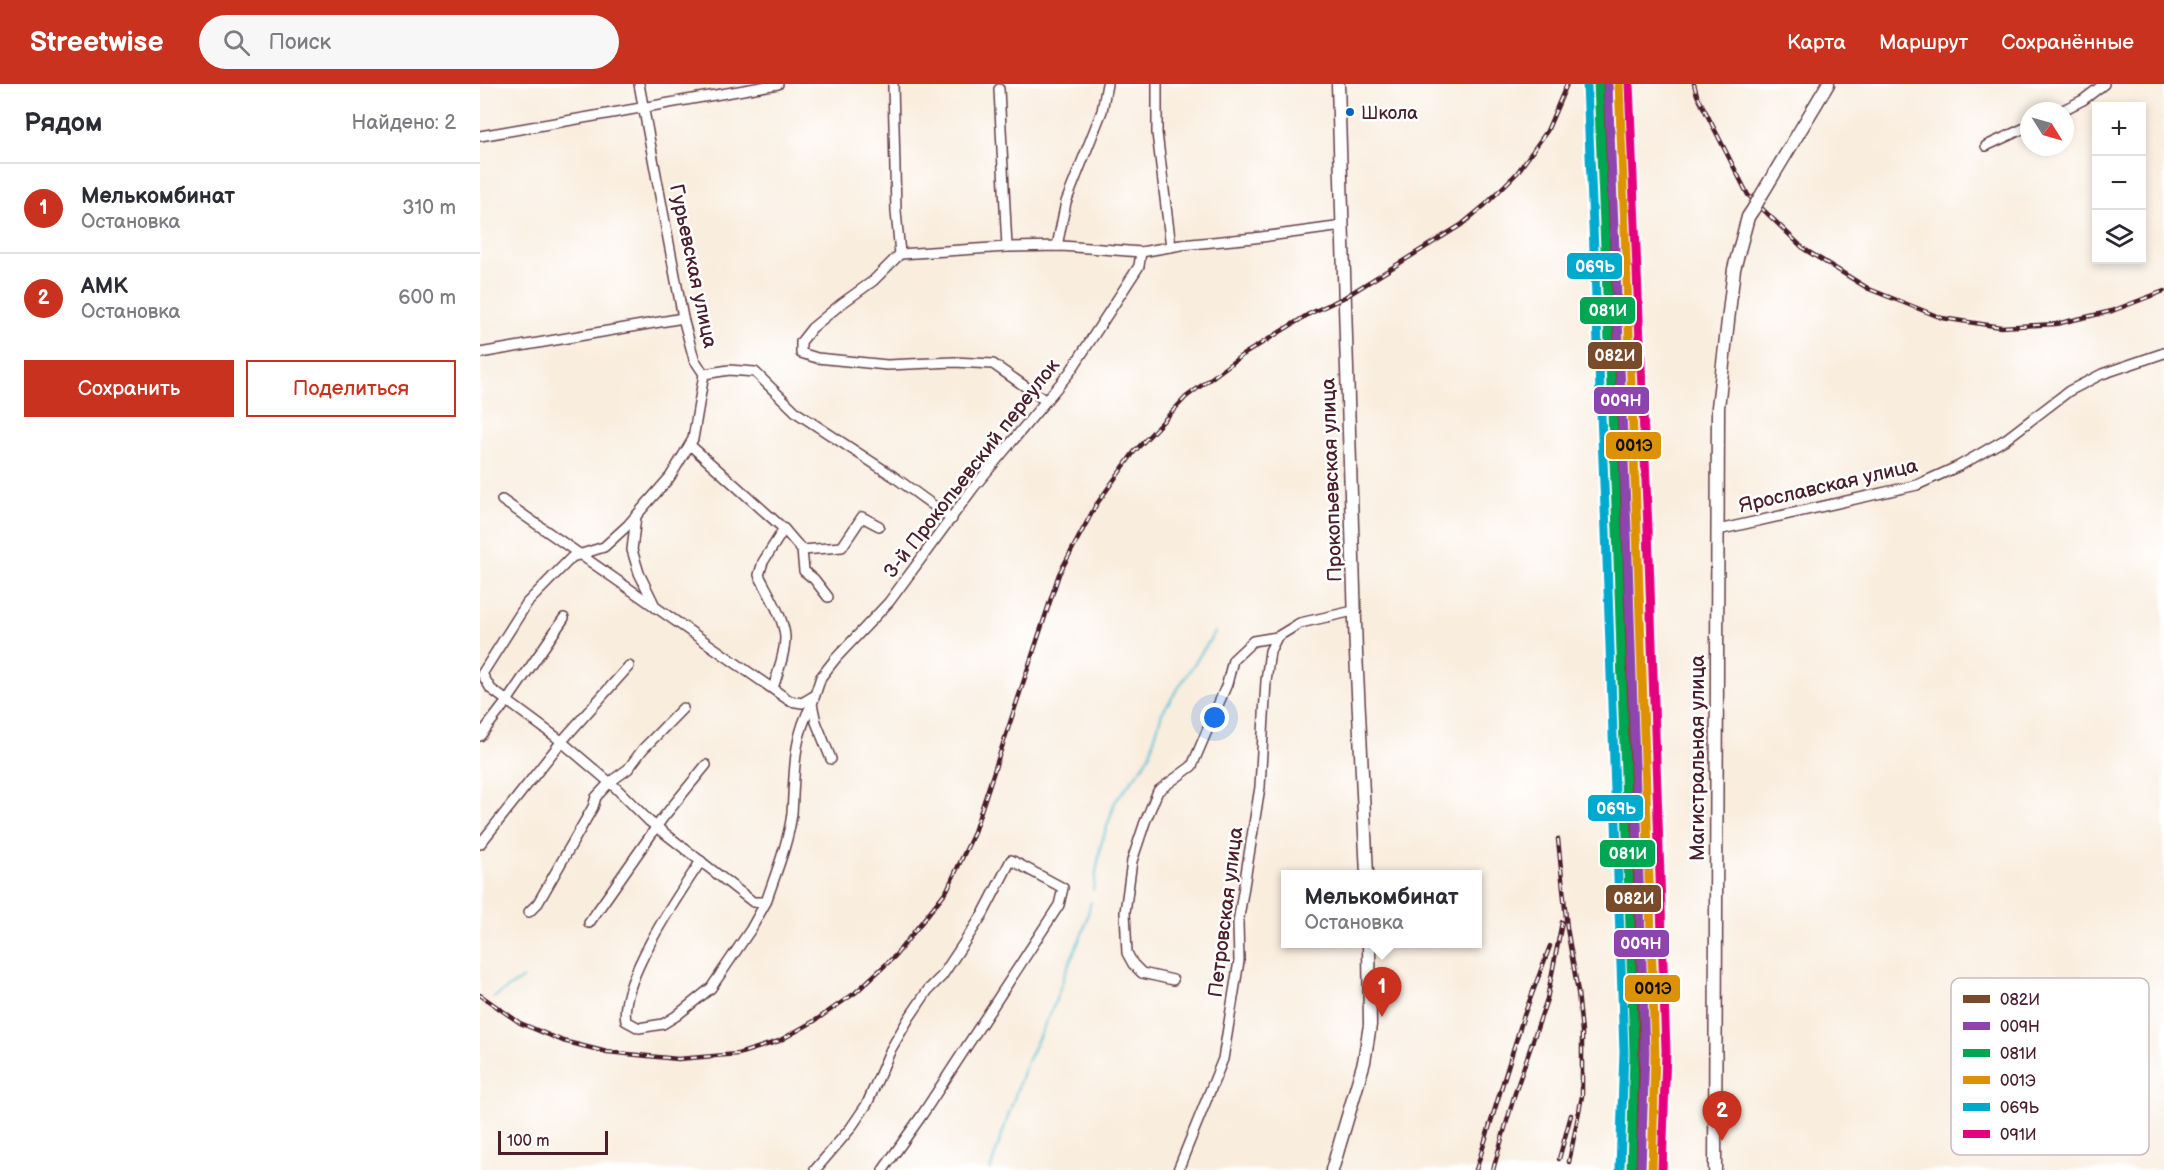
<!DOCTYPE html>
<html lang="ru">
<meta charset="utf-8">
<style>
:root{--surface:#fff;--page:#f7f7f7;--text:#2b2b33;--muted:#7c7c81;--line:#e1e1e2;--accent:#c8321e}
body{margin:0;font-family:"Balsamiq Sans",sans-serif;background:var(--page);color:var(--text)}
.controls{position:absolute;right:18px;top:18px;display:grid;overflow:hidden;border-radius:0px;box-shadow:0 3px 9px #0003}
.controls button{width:54px;height:54px;display:grid;place-items:center;padding:0;border:0;border-bottom:2px solid var(--line);background:var(--surface);color:var(--text);font:30px sans-serif}
.compass{position:absolute;left:1540px;top:18px;width:54px;height:54px;border-radius:50%;background:var(--surface);box-shadow:0 3px 9px #0003;rotate:127deg}
.scale{position:absolute;left:18px;bottom:15px;width:110px;box-sizing:border-box;padding-left:6px;border:3px solid #4a1f2b;border-top:0;font-size:16px;line-height:21px;white-space:nowrap;color:#4a1f2b;-webkit-text-stroke:4px #fff;paint-order:stroke}
.you{position:absolute;left:735px;top:634px;width:21px;height:21px;margin:-15px;border:4px solid #fff;border-radius:50%;background:#1a73e8;box-shadow:0 0 0 9px #1a73e833}
.badge{display:grid;place-items:center;width:39px;height:39px;border-radius:50%;background:var(--accent);color:#fff;font-size:20px;font-weight:700}
.pin{position:absolute;translate:-50% -50px;filter:drop-shadow(0 2px 3px #0008)}
.pin::after{content:'';position:absolute;top:32px;width:21px;height:18px;background:inherit;clip-path:polygon(0 0,100% 0,50% 100%)}
.popup{position:absolute;left:801px;top:786px;width:201px;height:78px;box-sizing:border-box;display:grid;place-content:center;border-radius:0px;background:var(--surface);filter:drop-shadow(0 2px 4px #0005);font-size:20px;white-space:nowrap;color:var(--muted)}
.popup b{font-size:22px;color:var(--text)}
.popup::after{content:'';position:absolute;left:50%;top:100%;margin-left:-12px;border:12px solid transparent;border-top-color:var(--surface)}
.list{margin:0;padding:0;list-style:none}
h2{display:flex;justify-content:space-between;align-items:center;height:78px;margin:0;padding:0 24px;font-size:26px}
h2 small{font-size:20px;font-weight:400;color:var(--muted)}
.list li{display:grid;grid-template-columns:39px 1fr auto;gap:18px;align-items:center;box-sizing:border-box;height:90px;padding:0 24px;border-top:2px solid var(--line)}
.list b{display:block;font-size:22px;white-space:nowrap}
.list p{margin:0;font-size:20px;white-space:nowrap;color:var(--muted)}
.list em{font-size:20px;font-style:normal;color:var(--muted)}
.actions{display:flex;gap:12px;padding:18px 24px}
.actions a{flex:1;padding:14px 0;border:2px solid var(--accent);border-radius:0px;text-align:center;font-size:21px;color:var(--accent)}
.actions .main{background:var(--accent);color:#fff}
.icon{flex:none;width:33px;height:33px;fill:none;stroke:currentColor;stroke-width:2;stroke-linecap:round;stroke-linejoin:round}
.map{position:relative;flex:none;width:1684px;height:1086px;overflow:hidden}
header{display:flex;align-items:center;gap:36px;box-sizing:border-box;height:84px;padding:0 30px;background:var(--accent);color:#fff}
header strong{font-size:28px}
nav{display:flex;gap:33px;margin-inline-start:auto;font-size:21px}
.search{width:420px;height:54px;background:var(--page);display:flex;align-items:center;gap:15px;box-sizing:border-box;padding:0 21px;border-radius:33px;color:var(--muted);font-size:22px}
main{display:flex}
aside{flex:1;background:var(--surface)}
.map>svg:first-child{display:block}
.lines{fill:none;stroke-linecap:round;stroke-linejoin:round}
.stream{stroke:#58c0d5;stroke-width:2}
.minor-casing{stroke:#643e46;stroke-width:12}
.major-casing{stroke:#643e46;stroke-width:15}
.minor{stroke:#fff;stroke-width:9}
.major{stroke:#fff;stroke-width:12}
.rail-casing{stroke:#4a1f2b;stroke-width:4.5}
.rail{stroke:#fff;stroke-width:2;stroke-dasharray:7;stroke-linecap:butt}
.major-bridge-casing{stroke:#643e46;stroke-width:15;stroke-linecap:butt}
.major-bridge{stroke:#fff;stroke-width:12}
.rail-1-casing{stroke:#fff;stroke-width:14}
.rail-2-casing{stroke:#fff;stroke-width:14}
.rail-3-casing{stroke:#fff;stroke-width:14}
.rail-4-casing{stroke:#fff;stroke-width:14}
.rail-5-casing{stroke:#fff;stroke-width:14}
.rail-6-casing{stroke:#fff;stroke-width:14}
.rail-1{stroke:#7a4b2a;stroke-width:9}
.rail-2{stroke:#8e44ad;stroke-width:9}
.rail-3{stroke:#00a651;stroke-width:9}
.rail-4{stroke:#dd9206;stroke-width:9}
.rail-5{stroke:#00a9ce;stroke-width:9}
.rail-6{stroke:#e5007d;stroke-width:9}
.bus-dot{fill:#0065bd;stroke:#fff;stroke-width:2}
.labels{text-anchor:middle;stroke-width:5;stroke-linejoin:round;paint-order:stroke}
.bus-label{font-size:18px;fill:#4a1f2b;stroke:#fff;text-anchor:start}
.street-label{font-size:20px;fill:#4a1f2b;stroke:#fff}
.key{fill:#fff;stroke:#c9bcbf;stroke-width:1.5}
.key-label{font-size:16px;fill:#4a1f2b}
.line-badge{stroke:#fff;stroke-width:2}
.badge-label{font-size:16px;text-anchor:middle;font-weight:bold;fill:#fff}
.pale-badge-label{font-size:16px;text-anchor:middle;font-weight:bold;fill:#111}
</style>
<header>
<strong>Streetwise</strong>
<div class="search"><svg class="icon" aria-label="search" viewBox="0 0 24 24"><circle cx="10" cy="10" r="6"/><path d="M15 15l6 6"/></svg>Поиск</div>
<nav><a>Карта</a><a>Маршрут</a><a>Сохранённые</a></nav>
</header>
<main>
<aside>
<h2>Рядом<small>Найдено: 2</small></h2>
<ul class="list">
<li><span class="badge">1</span><div><b>Мелькомбинат</b><p>Остановка</p></div><em>310 m</em></li>
<li><span class="badge">2</span><div><b>АМК</b><p>Остановка</p></div><em>600 m</em></li>
</ul>
<div class="actions"><a class="main">Сохранить</a><a>Поделиться</a></div>
</aside>
<div class="map">
<svg width="1684" height="1086" viewBox="0 0 1684 1086">
<rect width="100%" height="100%" fill="#fff"/>
<filter id="ink" filterUnits="userSpaceOnUse"><feTurbulence type="fractalNoise" baseFrequency=".0167" numOctaves="2"/><feDisplacementMap in="SourceGraphic" scale="12" xChannelSelector="R" yChannelSelector="G"/><feConvolveMatrix kernelMatrix="1 2 1 2 8 2 1 2 1" color-interpolation-filters="sRGB"/></filter>
<filter id="wash" filterUnits="userSpaceOnUse"><feTurbulence type="fractalNoise" baseFrequency=".008" numOctaves="4" result="noise"/><feDisplacementMap in="SourceGraphic" scale="24" xChannelSelector="R" yChannelSelector="G"/><feGaussianBlur stdDeviation="1.35" result="paint"/><feColorMatrix in="noise" values="0 0 0 0 0 0 0 0 0 0 0 0 0 0 0 0 0 1.4 0 .05"/><feComposite in="paint" operator="in"/></filter>
<g filter="url(#wash)">
<rect width="100%" height="100%" fill="#f9edde"/>
<g class="lines">
<!-- stream -->
<g class="stream">
<path d="M613 806 621 761 635 718 663 682 670 669 682 629 735 548"/>
<path d="M13 914 43 894"/>
<path d="M510 1086 545 982 574 921 586 887 604 845 611 818"/>
</g>
</g>
</g>
<g filter="url(#ink)">
<g class="lines">
<!-- minor casing -->
<g class="minor-casing">
<g id="minor">
<path d="M159 0 203 234 214 275 224 290"/>
<path d="M413 0 416 127 420 170"/>
<path d="M677 0V49L691 163"/>
<path d="M519 5 527 163"/>
<path d="M1581 27 1603 16 1624 0"/>
<path d="M0 52 298 0"/>
<path d="M1506 62 1549 42"/>
<path d="M577 162 586 118 622 27 627 0"/>
<path d="M0 269 203 234"/>
<path d="M224 290 213 355 190 393 148 441 124 463 92 473 47 519 2 590 11 605 76 653 135 703 169 737 273 818H286C295 791 309 757 312 729 315 689 312 656 332 620"/>
<path d="M224 290 249 286 275 288 317 329 413 392 472 435"/>
<path d="M566 317 513 280 474 278 407 281 337 274 321 269V258L332 244 361 220 393 197 420 170 527 163 582 162 661 168 701 161 774 154 863 142"/>
<path d="M210 361 304 445 283 478 279 491C288 509 304 534 305 553 305 570 298 588 293 604"/>
<path d="M22 416 310 617 322 619 334 612"/>
<path d="M156 432 152 466 159 489 176 524"/>
<path d="M304 445 322 466 324 487 334 495 348 513"/>
<path d="M1238 446 1437 401 1479 382 1526 355 1589 307 1622 290 1684 269"/>
<path d="M322 466 362 463 382 433 399 442"/>
<path d="M0 652 27 617 84 534"/>
<path d="M351 675 336 638 332 620 341 593 356 574 409 518 494 403 590 288 659 182 661 168"/>
<path d="M0 760 82 657 149 582"/>
<path d="M221 777C199 810 138 899 146 937L159 944 183 940 196 932 231 904 271 845 286 818"/>
<path d="M49 828 58 819 113 723 116 713 130 698 148 685 163 665 203 624"/>
<path d="M109 839 182 735 226 681"/>
<path d="M693 896 662 889 653 880 647 869 645 828 652 777 665 738 678 707 712 682 747 600 753 576 773 557 797 553"/>
<path d="M335 1086 370 1045 387 1020 411 965 429 934 448 906 462 892 503 830 531 776 583 804 579 821 442 1031 403 1086"/>
<path d="M698 1086 743 975 759 877 758 839 780 703 786 597 790 567 797 553 820 539 869 528"/>
</g>
</g>
<!-- major casing -->
<g class="major-casing">
<g id="major">
<path d="M858 0 876 569 887 790"/>
<path d="M1279 115 1348 0"/>
<path d="M852 1086 884 978 890 941 889 860"/>
<path d="M1235 1086 1238 323 1254 185 1268 133 1274 124"/>
</g>
</g>
<!-- minor -->
<use href="#minor" class="minor"/>
<!-- major -->
<use href="#major" class="major"/>
<!-- rail casing -->
<g class="rail-casing">
<g id="rail">
<path d="M1214 0 1217 11 1268 111 1324 165 1389 205 1462 234 1521 243 1576 240 1632 227 1684 207"/>
<path d="M1078 755 1087 844 1098 908 1102 948V1012L1089 1078"/>
<path d="M0 911 40 939 83 957 127 968 198 975 258 970 299 957 336 936 375 909 415 872 467 806 493 751 579 490 616 421 654 368 706 313 761 272 829 230 865 213 981 141 1005 121 1037 89 1067 47 1087 0"/>
<path d="M1079 1075 1091 1031"/>
<path d="M996 1086 1043 934 1070 862"/>
<path d="M1013 1086 1035 1009 1067 915 1082 838"/>
</g>
</g>
<!-- rail -->
<use href="#rail" class="rail"/>
<!-- major-bridge casing -->
<g class="major-bridge-casing">
<path id="major-bridge" d="M1274 124 1279 115"/>
</g>
<!-- major-bridge -->
<use href="#major-bridge" class="major-bridge"/>
<!-- rail-1 casing -->
<g class="rail-1-casing">
<path id="rail-1" d="M1123 0 1131 155 1159 968 1155 1086"/>
</g>
<!-- rail-2 casing -->
<g class="rail-2-casing">
<path id="rail-2" d="M1128 0 1147 446 1165 968 1161 1086"/>
</g>
<!-- rail-3 casing -->
<g class="rail-3-casing">
<path id="rail-3" d="M1118 0 1137 446 1154 968 1151 1086"/>
</g>
<!-- rail-4 casing -->
<g class="rail-4-casing">
<path id="rail-4" d="M1139 0 1157 446 1175 968 1172 1086"/>
</g>
<!-- rail-5 casing -->
<g class="rail-5-casing">
<path id="rail-5" d="M1107 1 1126 447 1144 968 1140 1085"/>
</g>
<!-- rail-6 casing -->
<g class="rail-6-casing">
<path id="rail-6" d="M1149 0 1168 445 1186 967 1182 1086"/>
</g>
<!-- rail-1 -->
<use href="#rail-1" class="rail-1"/>
<!-- rail-2 -->
<use href="#rail-2" class="rail-2"/>
<!-- rail-3 -->
<use href="#rail-3" class="rail-3"/>
<!-- rail-4 -->
<use href="#rail-4" class="rail-4"/>
<!-- rail-5 -->
<use href="#rail-5" class="rail-5"/>
<!-- rail-6 -->
<use href="#rail-6" class="rail-6"/>
</g>
</g>
<!-- markers -->
<circle class="bus-dot" cx="870" cy="28" r="5"/>
<g class="labels">
<!-- bus labels -->
<g class="bus-label">
<text x="881" y="35">Школа</text>
</g>
<!-- street labels -->
<g class="street-label">
<text transform="translate(214 182) rotate(78)" y="7">Гурьевская улица</text>
<text transform="translate(491 384) rotate(-52)" y="7">3-й Прокопьевский переулок</text>
<text transform="translate(851 396) rotate(-92)" y="7">Прокопьевская улица</text>
<text transform="translate(1348 401) rotate(-13)" y="7">Ярославская улица</text>
<text transform="translate(1217 674) rotate(-90)" y="7">Магистральная улица</text>
<text transform="translate(745 828) rotate(-83)" y="7">Петровская улица</text>
</g>
</g>
<!-- legend -->
<rect x="1471" y="894" width="198" height="177" rx="9" class="key"/>
<rect x="1483" y="911" width="27" height="8" fill="#7a4b2a"/>
<rect x="1483" y="938" width="27" height="8" fill="#8e44ad"/>
<rect x="1483" y="965" width="27" height="8" fill="#00a651"/>
<rect x="1483" y="992" width="27" height="8" fill="#dd9206"/>
<rect x="1483" y="1019" width="27" height="8" fill="#00a9ce"/>
<rect x="1483" y="1046" width="27" height="8" fill="#e5007d"/>
<g class="key-label">
<text x="1520" y="921">082И</text>
<text x="1520" y="948">009Н</text>
<text x="1520" y="975">081И</text>
<text x="1520" y="1002">001Э</text>
<text x="1520" y="1029">069Ь</text>
<text x="1520" y="1056">091И</text>
</g>
<g class="line-badge">
<rect x="1086" y="168" width="57" height="28" rx="6" fill="#00a9ce"/>
<rect x="1099" y="212" width="57" height="29" rx="6" fill="#00a651"/>
<rect x="1107" y="257" width="56" height="29" rx="6" fill="#7a4b2a"/>
<rect x="1113" y="302" width="57" height="29" rx="6" fill="#8e44ad"/>
<rect x="1125" y="347" width="57" height="29" rx="6" fill="#dd9206"/>
<rect x="1107" y="710" width="57" height="28" rx="6" fill="#00a9ce"/>
<rect x="1119" y="755" width="57" height="29" rx="6" fill="#00a651"/>
<rect x="1125" y="800" width="57" height="29" rx="6" fill="#7a4b2a"/>
<rect x="1133" y="845" width="57" height="29" rx="6" fill="#8e44ad"/>
<rect x="1144" y="890" width="57" height="29" rx="6" fill="#dd9206"/>
</g>
<g class="badge-label">
<text x="1115" y="188">069Ь</text>
<text x="1128" y="232">081И</text>
<text x="1135" y="277">082И</text>
<text x="1141" y="322">009Н</text>
<text x="1136" y="730">069Ь</text>
<text x="1148" y="775">081И</text>
<text x="1154" y="820">082И</text>
<text x="1161" y="865">009Н</text>
</g>
<g class="pale-badge-label">
<text x="1154" y="367">001Э</text>
<text x="1173" y="910">001Э</text>
</g>
</svg>
<div class="controls">
<button>+</button>
<button>−</button>
<button><svg class="icon" aria-label="layers" viewBox="0 0 24 24"><path d="M12 4l9 5-9 5-9-5zM3 14l9 5 9-5"/></svg></button>
</div>
<svg class="compass" viewBox="-18 -18 36 36"><path d="M0-13l5 13h-10z" fill="#e53935"/><path d="M0 13l5-13h-10z" fill="#7c7c81"/></svg>
<div class="scale">100 m</div>
<div class="you"></div>
<div class="pin badge" style="left:902px;top:933px">1</div>
<div class="popup"><b>Мелькомбинат</b>Остановка</div>
<div class="pin badge" style="left:1242px;top:1057px">2</div>
</div>
</main>
